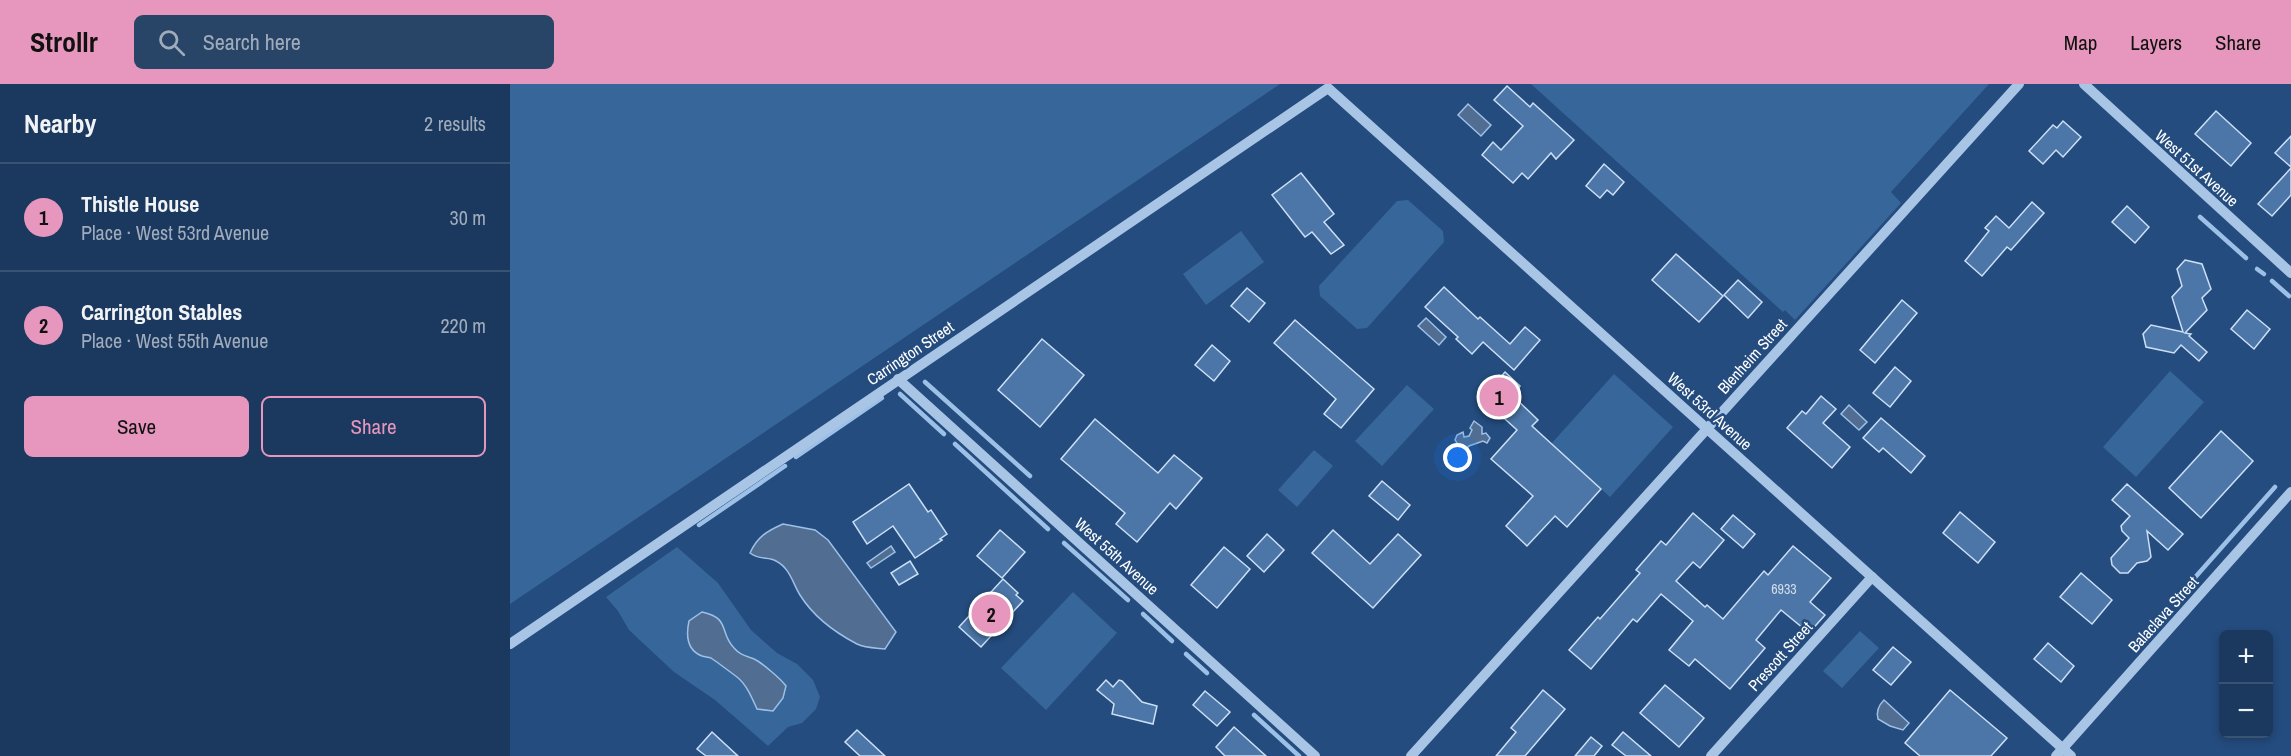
<!DOCTYPE html>
<meta charset="utf-8">
<style>
:root{--surface:#1b395e;--page:#284467;--text:#f1f3f6;--muted:#a0acbc;--line:#395373;--accent:#e797bd}
body{margin:0;font-family:"Archivo Narrow",sans-serif;background:var(--page);color:var(--text)}
.controls{position:absolute;right:18px;bottom:18px;display:grid;overflow:hidden;border-radius:9px;box-shadow:0 3px 9px #0003}
.controls button{width:54px;height:54px;display:grid;place-items:center;padding:0;border:0;border-bottom:2px solid var(--line);background:var(--surface);color:var(--text);font:30px sans-serif}
.you{position:absolute;left:948px;top:374px;width:21px;height:21px;margin:-15px;border:4px solid #fff;border-radius:50%;background:#1a73e8;box-shadow:0 0 0 9px #1a73e833}
.badge{display:grid;place-items:center;width:39px;height:39px;border-radius:50%;background:var(--accent);color:#111;font-size:20px;font-weight:700}
.pin{position:absolute;translate:-50% -50%;border:3px solid #fff;box-shadow:0 2px 6px #0006}
.list{margin:0;padding:0;list-style:none}
h2{display:flex;justify-content:space-between;align-items:center;height:78px;margin:0;padding:0 24px;font-size:26px}
h2 small{font-size:20px;font-weight:400;color:var(--muted)}
.list li{display:grid;grid-template-columns:39px 1fr auto;gap:18px;align-items:center;box-sizing:border-box;height:108px;padding:0 24px;border-top:2px solid var(--line)}
.list b{display:block;font-size:22px;white-space:nowrap}
.list p{margin:0;font-size:20px;white-space:nowrap;color:var(--muted)}
.list em{font-size:20px;font-style:normal;color:var(--muted)}
.actions{display:flex;gap:12px;padding:18px 24px}
.actions a{flex:1;padding:14px 0;border:2px solid var(--accent);border-radius:9px;text-align:center;font-size:21px;color:var(--accent)}
.actions .main{background:var(--accent);color:#111}
.icon{flex:none;width:33px;height:33px;fill:none;stroke:currentColor;stroke-width:2;stroke-linecap:round;stroke-linejoin:round}
.map{position:relative;flex:none;width:1781px;height:672px;overflow:hidden}
header{display:flex;align-items:center;gap:36px;box-sizing:border-box;height:84px;padding:0 30px;background:var(--accent);color:#111}
header strong{font-size:28px}
nav{display:flex;gap:33px;margin-inline-start:auto;font-size:21px}
.search{width:420px;height:54px;background:var(--page);display:flex;align-items:center;gap:15px;box-sizing:border-box;padding:0 21px;border-radius:9px;color:var(--muted);font-size:22px}
main{display:flex}
aside{flex:1;background:var(--surface)}
.map>svg:first-child{display:block}
.green{fill:#37669b}
.water{fill:#516d91;stroke:#9dc0e7;stroke-width:1.5}
.lines{fill:none;stroke-linecap:round;stroke-linejoin:round}
.stream{stroke:#9dc0e7;stroke-width:4.5}
.building{fill:#4c76a7;stroke:#ccdff5;stroke-width:1.5}
.minor{stroke:#a9c5e6;stroke-width:10}
.labels{text-anchor:middle;stroke-width:5;stroke-linejoin:round;paint-order:stroke}
.number-label{font-size:14px;fill:#d2dde9}
.street-label{font-size:16px;fill:#fff;stroke:#244c7e}
</style>
<header>
<strong>Strollr</strong>
<div class="search"><svg class="icon" aria-label="search" viewBox="0 0 24 24"><circle cx="10" cy="10" r="6"/><path d="M15 15l6 6"/></svg>Search here</div>
<nav><a>Map</a><a>Layers</a><a>Share</a></nav>
</header>
<main>
<aside>
<h2>Nearby<small>2 results</small></h2>
<ul class="list">
<li><span class="badge">1</span><div><b>Thistle House</b><p>Place · West 53rd Avenue</p></div><em>30 m</em></li>
<li><span class="badge">2</span><div><b>Carrington Stables</b><p>Place · West 55th Avenue</p></div><em>220 m</em></li>
</ul>
<div class="actions"><a class="main">Save</a><a>Share</a></div>
</aside>
<div class="map">
<svg width="1781" height="672" viewBox="0 0 1781 672">
<rect width="100%" height="100%" fill="#244c7e"/>
<!-- green -->
<g class="green">
<path d="M0 0H770L0 520Z"/>
<path d="M1021 0H1479L1381 108 1391 119 1285 236 1275 226 1273 228Z"/>
<path d="M898 116 933 147 934 158 857 244 847 245 810 212 809 202 887 117Z"/>
<path d="M731 147 754 178 696 221 673 190Z"/>
<path d="M1660 287 1694 318 1626 393 1593 363Z"/>
<path d="M1104 290 1163 343 1100 413 1041 360Z"/>
<path d="M897 301 924 325 872 382 845 357Z"/>
<path d="M804 366 823 382 787 423 768 406Z"/>
<path d="M167 463 208 499 241 546 267 569 287 580 303 596 310 613 306 625 292 639 278 643 258 662 205 616 164 588 119 546 108 527 96 513Z"/>
<path d="M563 508 607 549 536 626 491 584Z"/>
<path d="M1350 547 1369 564 1332 604 1313 587Z"/>
</g>
<!-- water -->
<g class="water">
<path d="M958 20 981 41 971 52 948 31Z"/>
<path d="M916 234 936 253 929 261 908 242Z"/>
<path d="M1339 321 1357 338 1349 346 1331 330Z"/>
<path d="M964 337 972 343V350L976 349 980 354 977 359 973 357 959 362 953 368 945 356 947 351 953 348 954 353 959 352 962 346 960 344Z"/>
<path d="M273 440 305 446 318 456 386 548 375 565C366 564 355 564 347 560 326 549 303 532 290 511 283 500 280 484 266 477 258 472 251 477 240 469 247 453 257 447 273 440Z"/>
<path d="M381 462 385 468 361 484 357 479Z"/>
<path d="M192 528C221 534 209 549 224 564 230 571 236 572 244 575 251 578 271 595 276 602L273 614 263 627 247 625C242 614 237 601 227 593 223 590 204 576 201 574 198 573 195 573 192 572 176 566 176 551 179 537Z"/>
<path d="M1374 616 1399 639 1393 646 1380 642 1368 635C1366 628 1368 622 1374 616Z"/>
</g>
<g class="lines">
<!-- stream -->
<g class="stream">
<path d="M1690 133 1736 174"/>
<path d="M1747 185 1754 190"/>
<path d="M1762 197 1779 212"/>
<path d="M415 298 520 392"/>
<path d="M390 310 434 350"/>
<path d="M445 360 538 445"/>
<path d="M286 373 372 314"/>
<path d="M189 441 275 382"/>
<path d="M554 459 618 516"/>
<path d="M1681 498 1765 403"/>
<path d="M633 530 662 557"/>
<path d="M676 570 697 589"/>
<path d="M744 631 789 672"/>
</g>
</g>
<!-- building -->
<g class="building">
<path d="M997 2 1020 23 1023 19 1064 56 1046 75 1041 69 1018 95 1012 89 1003 99 972 71 983 58 991 66 1013 42 984 16Z"/>
<path d="M1706 27 1741 59 1721 82 1685 50Z"/>
<path d="M1553 37 1571 53 1553 73 1546 66 1533 80 1519 67 1543 41 1547 44Z"/>
<path d="M1781 52V83L1765 69Z"/>
<path d="M1094 80 1114 98 1103 111 1097 106 1090 114 1076 102Z"/>
<path d="M1781 84V111L1762 132 1748 120Z"/>
<path d="M791 89 824 130 814 138 834 161 821 170 802 148 795 153 762 111Z"/>
<path d="M1522 118 1534 129 1501 166 1497 163 1472 192 1455 177 1479 147 1475 144 1486 132 1499 144Z"/>
<path d="M1617 122 1639 143 1625 159 1602 138Z"/>
<path d="M1166 170 1213 212 1189 238 1142 196Z"/>
<path d="M1675 176 1692 180 1701 205 1692 214 1697 226 1675 249 1681 250 1679 252 1697 268 1689 277 1671 261 1664 269 1636 263 1633 250 1641 241 1673 248 1662 213 1672 202 1667 185Z"/>
<path d="M1228 196 1252 218 1238 234 1214 211Z"/>
<path d="M934 203 968 235 970 233 1000 260 1015 243 1030 256 1004 286 973 258 962 270 946 255 948 253 915 223Z"/>
<path d="M737 204 755 219 739 238 721 222Z"/>
<path d="M1392 216 1407 229 1365 279 1350 266Z"/>
<path d="M1737 226 1760 245 1744 265 1721 245Z"/>
<path d="M785 236 864 305 831 344 814 330 826 315 764 259Z"/>
<path d="M532 255 574 291 530 343 488 306Z"/>
<path d="M702 261 720 277 704 297 685 281Z"/>
<path d="M1385 283 1401 297 1380 323 1363 309Z"/>
<path d="M995 288 1010 302 1002 311 1028 336 1022 342 1091 405 1057 443 1045 432 1017 462 996 442 1023 412 981 375 1007 346 972 314Z"/>
<path d="M1311 312 1326 325 1313 339 1340 363 1322 384 1277 344 1292 327 1296 330Z"/>
<path d="M1371 334 1415 372 1401 389 1373 364 1369 368 1353 354Z"/>
<path d="M585 335 648 389 664 371 692 394 666 425 660 419 627 458 606 440 615 429 551 375Z"/>
<path d="M1711 347 1743 377 1691 434 1659 404Z"/>
<path d="M872 397 900 421 888 436 859 412Z"/>
<path d="M399 400 418 428 421 426 437 450 430 455 432 456 405 474 383 442 357 460 343 438Z"/>
<path d="M1617 400 1673 450 1658 466 1637 447 1641 473 1637 477 1627 479 1618 489H1610L1602 481 1601 474 1619 454 1612 447 1611 442 1620 432 1602 416Z"/>
<path d="M1450 428 1485 458 1468 479 1433 449Z"/>
<path d="M1183 429 1214 456 1190 484 1183 478 1166 497 1195 523 1197 521 1213 535 1254 487 1258 491 1283 462 1321 494 1300 518 1315 531 1299 549 1271 526 1246 556 1255 564 1220 605 1185 575 1179 582 1159 566 1183 537 1151 510 1127 538 1123 535 1081 585 1059 566 1088 533 1090 535 1130 489 1126 486 1151 457 1156 461Z"/>
<path d="M1223 431 1245 450 1233 464 1211 445Z"/>
<path d="M490 446 515 468 492 494 467 472Z"/>
<path d="M823 446 860 480 888 450 911 471 863 524 802 469Z"/>
<path d="M757 450 774 466 754 488 737 472Z"/>
<path d="M714 463 740 485 707 524 681 501Z"/>
<path d="M400 477 408 490 389 501 381 489Z"/>
<path d="M1571 489 1602 516 1582 540 1550 513Z"/>
<path d="M493 495 508 509 506 511 513 517 471 563 449 543Z"/>
<path d="M1538 559 1564 582 1551 598 1524 575Z"/>
<path d="M1383 563 1401 578 1381 601 1363 586Z"/>
<path d="M596 596 603 603 609 596 612 597 632 618 647 622 643 640 602 630 604 620 587 606Z"/>
<path d="M1155 601 1194 634 1169 663 1130 629Z"/>
<path d="M1033 606 1055 625 1015 672H986L1006 648 1001 644Z"/>
<path d="M1440 606 1497 654 1481 672H1410L1395 659Z"/>
<path d="M695 607 720 628 707 642 683 621Z"/>
<path d="M724 643 756 672H715L706 663Z"/>
<path d="M347 646 375 672H350L335 658Z"/>
<path d="M202 648 228 672H196L187 665Z"/>
<path d="M1113 648 1141 672H1116L1102 661Z"/>
<path d="M1081 653 1092 662 1084 672H1065Z"/>
</g>
<g class="lines">
<!-- minor -->
<g class="minor">
<path d="M1574 0 1781 189"/>
<path d="M388 295 805 672"/>
<path d="M0 560 818 4 1561 672"/>
<path d="M901 672 1509 0"/>
<path d="M1201 672 1362 493"/>
<path d="M1546 672 1781 408"/>
</g>
</g>
<g class="labels">
<!-- number labels -->
<g class="number-label">
<text x="1274" y="510">6933</text>
</g>
<!-- street labels -->
<g class="street-label">
<text transform="translate(1687 84) rotate(42)" y="6">West 51st Avenue</text>
<text transform="translate(400 269) rotate(-34)" y="6">Carrington Street</text>
<text transform="translate(1242 272) rotate(-48)" y="6">Blenheim Street</text>
<text transform="translate(1200 327) rotate(42)" y="6">West 53rd Avenue</text>
<text transform="translate(607 472) rotate(42)" y="6">West 55th Avenue</text>
<text transform="translate(1653 530) rotate(-48)" y="6">Balaclava Street</text>
<text transform="translate(1270 572) rotate(-48)" y="6">Prescott Street</text>
</g>
</g>
</svg>
<div class="controls">
<button>+</button>
<button>−</button>
</div>
<div class="you"></div>
<div class="pin badge" style="left:989px;top:313px">1</div>
<div class="pin badge" style="left:481px;top:530px">2</div>
</div>
</main>
